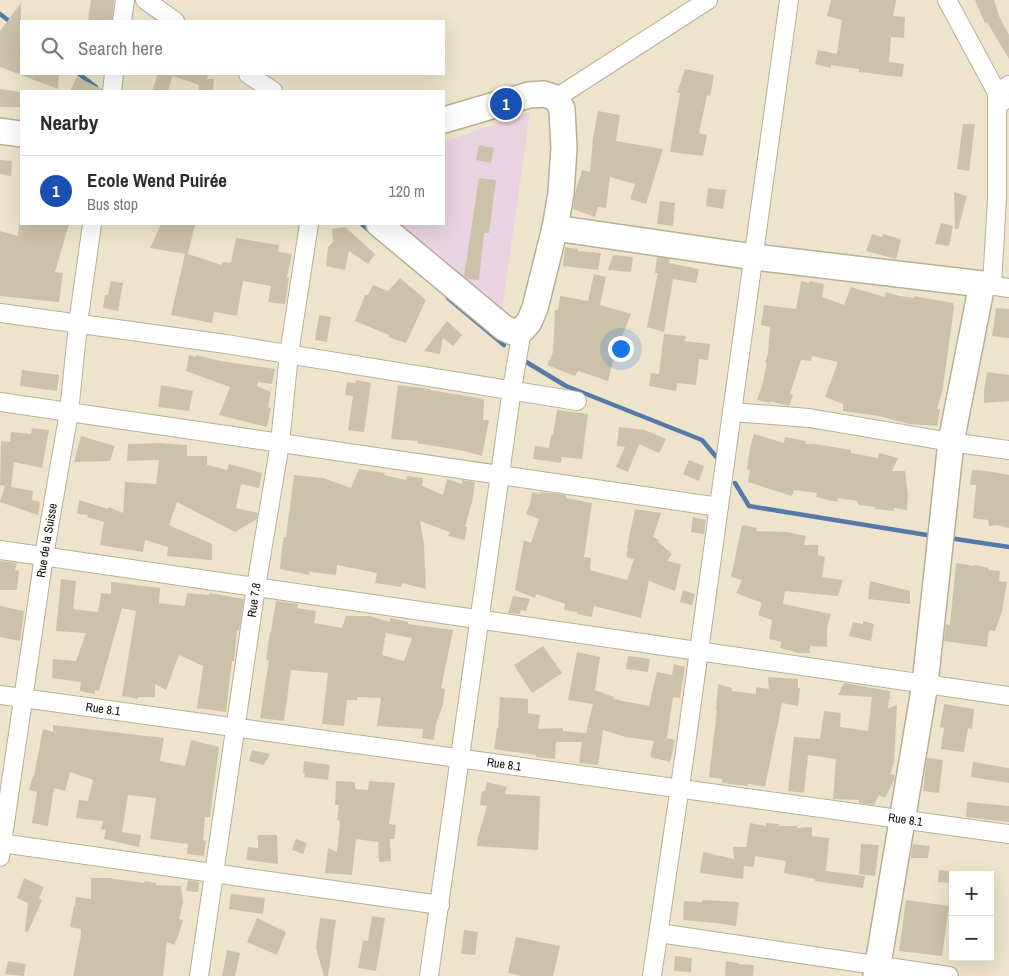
<!DOCTYPE html>
<meta charset="utf-8">
<style>
:root{--surface:#fff;--page:#f7f7f7;--text:#2b2b33;--muted:#7c7c81;--line:#e1e1e2;--accent:#d93025}
body{margin:0;font-family:"Archivo Narrow",sans-serif;background:var(--page);color:var(--text)}
.controls{position:absolute;right:15px;bottom:15px;display:grid;overflow:hidden;border-radius:0px;box-shadow:0 5px 20px #0002}
.controls button{width:45px;height:45px;display:grid;place-items:center;padding:0;border:0;border-bottom:1px solid var(--line);background:var(--surface);color:var(--text);font:25px sans-serif}
.you{position:absolute;left:620px;top:348px;width:18px;height:18px;margin:-12px;border:4px solid #fff;border-radius:50%;background:#1a73e8;box-shadow:0 0 0 8px #1a73e833}
.badge{display:grid;place-items:center;width:32px;height:32px;border-radius:50%;background:var(--accent);color:#fff;font-size:16px;font-weight:700}
.pin{position:absolute;translate:-50% -50%;border:2px solid #fff;box-shadow:0 1px 5px #0006}
.list{margin:0;padding:0;list-style:none}
h2{display:flex;justify-content:space-between;align-items:center;height:65px;margin:0;padding:0 20px;font-size:21px}
h2 small{font-size:16px;font-weight:400;color:var(--muted)}
.list li{display:grid;grid-template-columns:32px 1fr auto;gap:15px;align-items:center;box-sizing:border-box;height:70px;padding:0 20px;border-top:1px solid var(--line)}
.list b{display:block;font-size:19px;white-space:nowrap}
.list p{margin:0;font-size:16px;white-space:nowrap;color:var(--muted)}
.list em{font-size:16px;font-style:normal;color:var(--muted)}
.icon{flex:none;width:28px;height:28px;fill:none;stroke:currentColor;stroke-width:2;stroke-linecap:round;stroke-linejoin:round}
.map{position:relative;flex:none;width:1009px;height:976px;overflow:hidden}
.search{position:absolute;background:var(--surface);box-shadow:0 5px 20px #0002;left:20px;top:20px;width:425px;height:55px;display:flex;align-items:center;gap:12px;box-sizing:border-box;padding:0 18px;border-radius:0px;color:var(--muted);font-size:19px}
.panel{position:absolute;background:var(--surface);box-shadow:0 5px 20px #0002;left:20px;top:90px;width:425px;height:135px;border-radius:0px}
.map>svg:first-child{display:block}
.education{fill:#e9d3e1}
.lines{fill:none;stroke-linecap:round;stroke-linejoin:round}
.stream{stroke:#557aaa;stroke-width:4.5}
.building{fill:#ccc2aa;fill-rule:evenodd}
.street-casing{stroke:#b9af97;stroke-width:20}
.secondary-casing{stroke:#b9af97;stroke-width:28}
.street{stroke:#fff;stroke-width:18}
.secondary{stroke:#fff;stroke-width:25}
.labels{text-anchor:middle;stroke-width:5;stroke-linejoin:round;paint-order:stroke}
.street-label{font-size:12px;fill:#0e0b04;stroke:#fff}
</style>
<div class="map">
<svg width="1009" height="976" viewBox="0 0 1009 976">
<rect width="100%" height="100%" fill="#eee4cb"/>
<!-- education -->
<path class="education" d="M530 112 501 317 401 224H444V142Z"/>
<g class="lines">
<!-- stream -->
<g class="stream">
<path d="M0 14 21 30"/>
<path d="M79 74 96 87"/>
<path d="M362 224 372 233"/>
<path d="M448 298 504 345"/>
<path d="M523 360 566 386 702 440 718 459"/>
<path d="M735 483 749 506 933 536"/>
<path d="M949 538 1009 547"/>
</g>
</g>
<!-- building -->
<g class="building">
<path d="M91 0H114L112 21H88Z"/>
<path d="M831 0H896L893 16 905 17 904 38 891 37 889 62 904 64 902 77 859 72V69L831 65V68L815 64 818 50 837 54 842 20 827 16Z"/>
<path d="M975 0H994L999 16 1009 35V59L987 22 985 23Z"/>
<path d="M21 3V74H59L58 89 0 67V31Z"/>
<path d="M685 69 714 75 710 96 707 95 699 133 707 135 703 156 670 152 680 93H677Z"/>
<path d="M158 74H173L168 91H152Z"/>
<path d="M174 74H208L207 79H214L213 91H198L199 85 173 76Z"/>
<path d="M77 77 102 89V91H70Z"/>
<path d="M0 89 21 92V107H0Z"/>
<path d="M598 111 620 115 616 141 663 149 646 204 630 199 635 184 610 177 606 208 598 207 595 217 573 209 575 193 582 170 590 172 593 139Z"/>
<path d="M963 124H975L969 171 957 169Z"/>
<path d="M479 145 494 148 491 163 476 160Z"/>
<path d="M0 160 12 161 11 176 0 174Z"/>
<path d="M479 178 496 180 489 233H484L479 280 468 279 464 276Z"/>
<path d="M708 188 726 190 723 209 706 206Z"/>
<path d="M954 192 967 196 958 229H955Z"/>
<path d="M660 201 675 203 673 226 657 224Z"/>
<path d="M941 223 953 226 949 246 935 244Z"/>
<path d="M19 224H69L55 272 63 273 59 302 0 296V231L18 236Z"/>
<path d="M161 224H195L188 254 222 265V262L231 263 236 238 279 245 278 252 292 254 287 277 289 278 285 304 268 302 271 286 243 281 237 316 214 312 212 323 171 315 185 254 150 248Z"/>
<path d="M345 227 375 254 368 264 349 251 345 270 326 266 328 247 333 242 332 229Z"/>
<path d="M872 234 882 237 883 234 901 239 896 259 866 251Z"/>
<path d="M565 247 578 249V251L601 253 598 270 563 266Z"/>
<path d="M613 255 633 257 631 272 608 270Z"/>
<path d="M657 257 670 259 669 263 699 269 696 283 673 279 664 332 647 327 658 273H655Z"/>
<path d="M594 274 606 277 600 305 631 314 615 354 608 381 578 371 575 376 547 365 553 352 555 310H558L560 296 588 301Z"/>
<path d="M400 278 426 300 406 343 388 337 389 335 355 321 365 295H368L373 285 388 291Z"/>
<path d="M111 281 123 283 118 311 103 308 105 295H108Z"/>
<path d="M801 281 809 283 810 281 824 284 822 297 844 305 851 287 884 297 886 292 900 296 914 298V296L953 303 954 308 942 393 937 409H940L937 426 909 424 879 416 843 411V404L825 397 838 362 812 356 811 361 801 360 790 394 793 395 789 406 770 401V403L757 400 762 386 767 363 765 362 768 353 770 327 761 325 764 305 796 309Z"/>
<path d="M996 308 1009 309V338L992 336Z"/>
<path d="M319 315 331 317 327 342 315 340Z"/>
<path d="M447 321 462 335 453 346 443 338 440 354 424 351Z"/>
<path d="M664 334 686 336 685 341 710 344 708 360 699 359 696 385 677 383 676 391 649 386 651 373 659 374Z"/>
<path d="M189 355 196 357V355L220 361 275 369 272 384 258 382 257 386 271 392 268 407 271 408 267 427 219 415 230 387 186 371Z"/>
<path d="M22 370 59 375 57 391 20 386Z"/>
<path d="M987 372 1009 375V401L984 403V390Z"/>
<path d="M356 380 371 383 364 432 348 430 353 396 345 395 347 382 355 383Z"/>
<path d="M161 385 193 391 189 411 158 407Z"/>
<path d="M398 385 431 389 430 390 484 399 483 420H489L482 456 464 451 417 443 418 441 391 439Z"/>
<path d="M557 410 588 414 582 459 562 457 561 463 533 459 535 446 549 448 551 435H553Z"/>
<path d="M619 427 645 430 666 439 659 453 639 444 628 472 616 467 625 447 617 446Z"/>
<path d="M32 428 49 430 42 468 14 462 11 487 33 491 32 500 40 502 38 515 0 502 5 486 0 485 1 441 10 442 11 432 31 434Z"/>
<path d="M754 434 784 443 785 437 806 441 805 444H815L851 450V453L878 458 879 453 898 458 892 471H905L908 495 907 510 894 508V511L875 509V507L858 505V501L838 498 837 502 816 497 817 493 794 490 792 496 748 482 750 470 747 469 750 447Z"/>
<path d="M81 436 115 446 110 461 74 462Z"/>
<path d="M157 443 187 445V456H207V465L227 470 229 464 262 473 259 488 241 484 236 508 258 513 257 519 235 532 177 502 169 525 212 544V560L167 556 168 547 145 540 143 552 100 545 104 522 87 517 88 515 77 514 79 500 108 509 109 507 123 513 125 482 156 484 159 460 127 461 128 444Z"/>
<path d="M689 460 704 466 699 481 683 474Z"/>
<path d="M359 469 385 473 384 475 406 480 407 476 423 478 422 486 443 495 447 479 462 484V480L475 482 472 502 465 527H467L465 540 448 536 450 532 420 521 424 545 426 589 402 583 401 587 375 583 377 573 337 565 336 575 310 572 309 575 280 569 282 548 284 537H286L294 475 323 478 351 488Z"/>
<path d="M972 470 987 471 1009 475V528L997 525 989 526 988 520 973 518 976 485H970Z"/>
<path d="M532 492 540 494V492L566 495V498L592 503 584 557 591 558 590 570 627 580 634 559 626 557 628 548H627L635 509 661 513 653 537 659 540 658 542 672 554 667 561 681 564 675 591 649 581 641 618 594 606 592 617 577 614V612L564 610 565 604 536 594 535 598 515 590 524 540 531 543 539 519 526 514 530 504Z"/>
<path d="M693 517 706 520 704 534 691 532Z"/>
<path d="M742 525 757 528 756 531 787 532 806 536 804 545H818V555L825 557 822 577 843 580 838 596 785 591 783 604 831 614 827 627V647L810 646V653H798L780 648 782 642 769 639 772 620 758 615 762 603 736 593 742 580 731 577Z"/>
<path d="M0 561 17 563 15 570 19 571 17 590H0Z"/>
<path d="M956 563 974 566V565L989 568 988 570 1000 571 999 581 1007 582 1002 611 995 631 989 630 987 647 944 641 946 624 950 625Z"/>
<path d="M61 579 76 581 73 609 98 612 101 593 111 594V582L160 588 159 603 185 606 187 593 209 595V593L244 599 239 631 237 630 234 661H232L226 712 197 708 203 666 179 655 166 690 155 684V697H138V699L122 696 136 611 122 608 99 691 95 690V694L80 691 81 682 52 678 53 659 76 661 86 633 56 631Z"/>
<path d="M870 581 910 591V604L868 599Z"/>
<path d="M683 590 695 594 692 605 680 602Z"/>
<path d="M513 596 530 599 526 611 521 610 520 614 508 613Z"/>
<path d="M276 601 298 604 297 608 316 611 314 623 342 628 346 616H369L390 622V618L408 622V624L453 630 441 688 445 689 443 704 436 724 434 740 422 738 423 729 377 726 381 698 357 697V700H347L344 726 322 724 328 673 291 670 284 721 260 718 269 660H266L270 632H271ZM386 633 412 638 404 661 382 655Z"/>
<path d="M0 606 24 611 20 641 0 637Z"/>
<path d="M863 621 874 624 871 641 849 636 853 622 863 624Z"/>
<path d="M543 646 562 673 532 693 514 665Z"/>
<path d="M577 652 600 657 595 690 614 697 613 699 649 706 657 672 672 675 674 664 685 667 680 698 673 697 667 738 675 740 670 762 650 757 654 741 626 737 603 730 598 765 579 763 582 742H556L555 759 536 757V755L494 749 497 728H498L500 697 528 699V713L540 715 538 729 563 728V731L586 733 593 704 568 700Z"/>
<path d="M628 656 650 659 648 672 626 669Z"/>
<path d="M768 677 798 679V688H800L798 706 782 703 765 787 748 784V786L722 783V779L709 777 717 710H716L718 684 732 688V691L756 694V687L769 689Z"/>
<path d="M844 683 890 691V697L892 698 889 699 888 708 897 705 894 763 890 774 895 775 894 780 885 798 879 795 874 805 859 803V800L833 799 836 759 808 755 804 793 788 791 794 737 820 739 824 711 841 713 840 727 868 731 872 697 838 695Z"/>
<path d="M944 704 974 709 972 729 968 728 964 752 941 749 944 728 940 727Z"/>
<path d="M53 725 164 738 160 761 185 766 191 740 219 747 210 817H205L203 840 206 841 204 856 187 854 188 844 150 839 156 798 128 795 122 832 141 835 139 847 104 839 106 830 101 829 103 821 76 818 79 800 88 801 93 780 70 772 65 791 54 788 48 826 32 823 37 792 29 790 33 776H34L43 729 53 732Z"/>
<path d="M252 750 270 754 264 765 249 761Z"/>
<path d="M927 758 943 760 939 793 923 791Z"/>
<path d="M304 761 330 765 328 780 304 777 305 773H303Z"/>
<path d="M973 762 1009 768V783L971 777Z"/>
<path d="M336 781 355 782V789L368 790 369 781 395 783 389 824 396 825 394 839H390L391 861 379 862 378 842 356 839 352 875 325 873 328 848 337 852 340 821 337 820 339 805H335Z"/>
<path d="M487 782 507 787 505 794 540 796 538 850 477 846 478 837 487 806 480 805 482 791H485Z"/>
<path d="M967 802 1009 806V822L966 817Z"/>
<path d="M750 823 766 826V823L779 824V826H798L797 828 812 827V836L829 838 826 871 865 876 863 888 815 881V879L784 873 786 861 755 856 754 867 744 866 743 879 700 873 703 852 734 859 733 847H746Z"/>
<path d="M258 835H277L278 864 246 860 248 847 258 848Z"/>
<path d="M296 839 307 843 303 854 292 850Z"/>
<path d="M861 844 879 845 875 876 859 874Z"/>
<path d="M913 844 930 846 928 858H911Z"/>
<path d="M939 870 953 871V883L938 882Z"/>
<path d="M24 878 44 887 39 898 42 900 28 932 25 931 28 903 17 898Z"/>
<path d="M91 878H109L144 883 145 881 156 883V885L181 886 183 902 179 919 183 920 177 940H176L174 945 167 942 163 976H73L81 935V929L70 927 74 905 75 906 76 897 91 899Z"/>
<path d="M188 880 199 882 198 892 186 891Z"/>
<path d="M231 894 265 898 263 914 229 909Z"/>
<path d="M702 900 739 902 736 926 716 923 683 920 684 901 702 902Z"/>
<path d="M906 900 949 906 942 956 899 951Z"/>
<path d="M372 916 385 918 376 971 358 968 363 940 368 941Z"/>
<path d="M257 918 286 932 277 955 247 942Z"/>
<path d="M320 918 336 920 328 976H324L316 948Z"/>
<path d="M464 930 478 932 475 955 461 954Z"/>
<path d="M516 937 560 946 553 976H522L508 973Z"/>
<path d="M227 950 240 953 235 976H222Z"/>
<path d="M675 956 692 958 691 972 674 971Z"/>
<path d="M8 961 26 964 24 976 5 974Z"/>
<path d="M726 961 738 963V964L754 965 753 976H725Z"/>
</g>
<g class="lines">
<!-- street casing -->
<g class="street-casing">
<g id="street">
<path d="M145 0 175 21"/>
<path d="M947 0 1002 102"/>
<path d="M122 21 125 0"/>
<path d="M248 74 273 91"/>
<path d="M112 91 114 74"/>
<path d="M556 98 708 0"/>
<path d="M982 284 1009 288"/>
<path d="M992 285 997 198V92L1009 85"/>
<path d="M0 313 226 344 577 401"/>
<path d="M0 402 719 507"/>
<path d="M732 412 809 418 951 442 1009 450"/>
<path d="M0 550 1009 696"/>
<path id="s1" d="M0 695 1009 834"/>
<path d="M0 843 440 905"/>
<path id="s2" d="M0 857 44 556 69 412 78 324 92 224"/>
<path d="M659 933 949 976"/>
<path id="s3" d="M199 976 256 587 280 443 289 354 309 224"/>
<path d="M429 976 512 389 522 330"/>
<path d="M652 976 685 752 789 0"/>
</g>
</g>
<!-- secondary casing -->
<g class="secondary-casing">
<g id="secondary">
<path d="M0 131 21 134"/>
<path d="M379 224 504 328 513 332 522 330 529 322 535 308 555 228 561 193 564 148 562 109 556 98 544 94 529 95 444 120"/>
<path d="M555 228 754 257 982 284 951 442 925 684 876 976"/>
</g>
</g>
<!-- street -->
<use href="#street" class="street"/>
<!-- secondary -->
<use href="#secondary" class="secondary"/>
</g>
<g class="labels">
<!-- street labels -->
<g class="street-label">
<text dy="4" stroke="none"><textPath href="#s2" startOffset="320">Rue de la Suisse</textPath></text>
<text dy="4" stroke="none"><textPath href="#s3" startOffset="380">Rue 7.8</textPath></text>
<text dy="4" stroke="none"><textPath href="#s1" startOffset="104">Rue 8.1</textPath></text>
<text dy="4" stroke="none"><textPath href="#s1" startOffset="509">Rue 8.1</textPath></text>
<text dy="4" stroke="none"><textPath href="#s1" startOffset="914">Rue 8.1</textPath></text>
</g>
</g>
</svg>
<div class="controls">
<button>+</button>
<button>−</button>
</div>
<div class="you"></div>
<div class="pin badge" style="left:506px;top:104px;background:#1a4fb4">1</div>
<div class="search"><svg class="icon" aria-label="search" viewBox="0 0 24 24"><circle cx="10" cy="10" r="6"/><path d="M15 15l6 6"/></svg>Search here</div>
<section class="panel">
<h2>Nearby<small></small></h2>
<ul class="list">
<li><span class="badge" style="background:#1a4fb4">1</span><div><b>Ecole Wend Puirée</b><p>Bus stop</p></div><em>120 m</em></li>
</ul>
</section>
</div>
